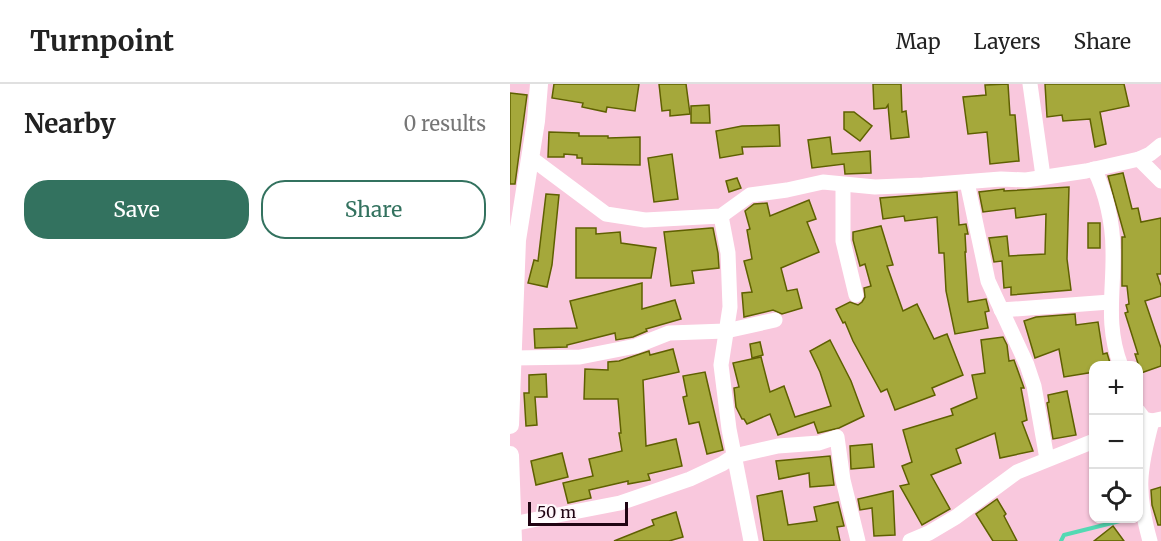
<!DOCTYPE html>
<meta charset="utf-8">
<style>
:root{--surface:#fff;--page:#f2f2f2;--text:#222;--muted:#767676;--line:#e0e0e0;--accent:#33725f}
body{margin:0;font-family:Merriweather,serif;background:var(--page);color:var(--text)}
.controls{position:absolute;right:18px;bottom:18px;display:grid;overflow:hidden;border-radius:12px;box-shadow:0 2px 4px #0004}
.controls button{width:54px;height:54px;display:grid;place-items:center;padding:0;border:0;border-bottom:2px solid var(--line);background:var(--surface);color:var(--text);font:30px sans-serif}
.scale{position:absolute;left:18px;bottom:15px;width:100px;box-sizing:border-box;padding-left:6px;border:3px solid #200513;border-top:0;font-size:16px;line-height:21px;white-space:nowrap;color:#200513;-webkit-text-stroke:4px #fff6fa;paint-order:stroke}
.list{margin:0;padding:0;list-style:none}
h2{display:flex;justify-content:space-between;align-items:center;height:78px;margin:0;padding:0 24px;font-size:26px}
h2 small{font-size:20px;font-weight:400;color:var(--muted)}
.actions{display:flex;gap:12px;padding:18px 24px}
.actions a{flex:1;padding:14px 0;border:2px solid var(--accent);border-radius:24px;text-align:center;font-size:21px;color:var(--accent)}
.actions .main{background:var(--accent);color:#fff}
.icon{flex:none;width:33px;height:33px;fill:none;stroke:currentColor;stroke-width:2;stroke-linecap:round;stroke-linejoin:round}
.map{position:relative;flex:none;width:651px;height:457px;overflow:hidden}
header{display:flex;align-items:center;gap:36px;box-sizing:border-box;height:84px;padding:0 30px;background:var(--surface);border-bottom:2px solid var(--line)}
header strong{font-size:28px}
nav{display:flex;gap:33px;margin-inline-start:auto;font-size:21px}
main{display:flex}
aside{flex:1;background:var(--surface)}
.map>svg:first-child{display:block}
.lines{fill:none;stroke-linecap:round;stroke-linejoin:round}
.stream{stroke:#53d9b3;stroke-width:4}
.building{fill:#a5a83b;stroke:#5f6001;stroke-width:1.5}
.minor{stroke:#fff;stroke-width:15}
.tertiary{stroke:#fff;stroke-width:18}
</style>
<header>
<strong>Turnpoint</strong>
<nav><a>Map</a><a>Layers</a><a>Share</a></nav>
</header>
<main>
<aside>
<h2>Nearby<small>0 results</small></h2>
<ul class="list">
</ul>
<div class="actions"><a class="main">Save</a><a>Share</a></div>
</aside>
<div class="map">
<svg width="651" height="457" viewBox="0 0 651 457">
<rect width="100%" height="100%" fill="#f9c8dd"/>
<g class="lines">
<!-- stream -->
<path class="stream" d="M551 457 554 451 622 434"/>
</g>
<!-- building -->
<g class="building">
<path d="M44 0H129L125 27 97 23 96 28 72 23 73 19 42 14Z"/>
<path d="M149 0H176L180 30 160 32V26L152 27Z"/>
<path d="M363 0H391L392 28 396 27 399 53 381 55 378 21 376 24 364 25Z"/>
<path d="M498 0 500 31H505L509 77 480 80 477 48 458 50 453 13 476 11 475 1Z"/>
<path d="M535 0H614L619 22 590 28 596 60 585 63 580 35 553 37 552 31 537 33Z"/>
<path d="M0 9 17 11 5 100H0Z"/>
<path d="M199 21 200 39H181V22Z"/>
<path d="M334 28H344L362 42 350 57 334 45Z"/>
<path d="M269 41 270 62 232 63 233 70 210 74 206 47 232 42Z"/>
<path d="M39 48 69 49V52H98V54L130 53V81L72 80V74H67V71L54 70V73H38Z"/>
<path d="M320 53 322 70 360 67 361 89 335 90 334 80 302 84 298 56Z"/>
<path d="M162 70 168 115 144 118 138 74Z"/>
<path d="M613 89 622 125 628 124 631 138 651 134V190H647L651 202V212L635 217 651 264V282L631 289 625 270H628L615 229 618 228 616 221 619 220 617 202H612V153H615L598 92Z"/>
<path d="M227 94 231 104 219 108 216 97Z"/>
<path d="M559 103 557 175 561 206 501 211V203L494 204 492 177 484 178 479 154 497 152 499 172 535 170 536 130 506 134 505 124 473 128 469 108 494 105V107Z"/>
<path d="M447 108 449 141 456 140 458 150H455L456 168H455L458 218 476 215 479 227 475 228 478 244 445 250 436 207 434 169H429L427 133 395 137 394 132 373 135 370 114Z"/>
<path d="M36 110 49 111 42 181 37 203 18 199 24 176 28 177Z"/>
<path d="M299 116 306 135 297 138 309 168 271 184 277 207 287 205 292 224 272 230 263 226 234 233 232 209 242 208 234 177 242 175 237 146 240 145 235 127 244 120 257 119 260 132Z"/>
<rect x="578" y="139" width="12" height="25"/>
<path d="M371 142 383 181 377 182 393 227 407 220 424 255 437 250 453 291 422 304 425 311 385 326 377 305 371 308 343 257 335 238 333 239 326 225 340 218 348 221 352 218 355 213 354 204 361 202 355 180 350 182 343 156V148Z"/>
<path d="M66 144H86V150L110 148 111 159 146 164 141 194H66Z"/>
<path d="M201 144H203L208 169 209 184 182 187 184 199 161 202 154 148Z"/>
<path d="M132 199V225L165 216 171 235 136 245 137 247 123 253 106 256 105 249 57 261V263L25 264 24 245 67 244 60 217Z"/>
<path d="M565 230 566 241 588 238 593 270 597 269 601 282H584V288L554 293 549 265 525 274 514 237 526 233Z"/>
<path d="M493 253 497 261 499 277 504 276 514 304H511L517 336 512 338 523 367 490 374 485 349 446 365 451 379 421 391 440 425 412 441 390 402 399 400 392 382 402 378 393 346 443 331 441 325 467 314 462 291 475 289 471 256Z"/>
<path d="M320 256 341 297 354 332 329 344 308 349 304 338 268 351 260 330 237 340 234 335H232L226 323 224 304 229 303 223 279 251 273 260 308 274 302 285 333 321 322 310 288 300 267Z"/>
<path d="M250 258 253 271 242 274 240 260Z"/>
<path d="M163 265 169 288 133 296 136 362 166 355 172 382 138 390 140 396 118 400V397L79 406 81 414 58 419 53 399 83 392 79 375 112 367 109 349H111L108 315H74L75 285 98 286V278L109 277 139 267 140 271Z"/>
<path d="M195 288 213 366 197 370 189 338 179 340 173 313 177 312 173 292Z"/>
<path d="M36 290 37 313H25L27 341 16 342 14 309H19V291Z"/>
<path d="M557 307 566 351 543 355 537 319 539 318 538 311Z"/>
<path d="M362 360 364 383 341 385 340 362Z"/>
<path d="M52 369 58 393 26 401 21 377Z"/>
<path d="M320 372 324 401 300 403 299 389 269 395 266 377Z"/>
<path d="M651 403V441H648L642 421 641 406Z"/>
<path d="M272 407 278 441 307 437 304 423 328 418 334 442 327 443 330 457H254L247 412Z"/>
<path d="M383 407 385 451 364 452 362 424 350 426 348 415Z"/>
<path d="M487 415 496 430 494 432 507 457H483L466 430Z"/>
<path d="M166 428 173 453 159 457H104L144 441 142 436Z"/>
<path d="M603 442 614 457H584Z"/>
</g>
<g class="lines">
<!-- minor -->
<g class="minor">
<path d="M520 0 533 92"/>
<path d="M21 74 96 130 135 136 211 132 240 111 277 106 313 98 365 103 413 101 491 95 516 96 576 87 629 75 640 70 651 61"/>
<path d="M629 75 651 97"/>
<path d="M584 85C596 108 603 140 603 166 604 207 595 241 611 282"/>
<path d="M457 98 478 197 517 281 524 302 537 375"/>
<path d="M333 101V157L346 211"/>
<path d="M211 132 218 169 220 223 211 281 219 345 241 457"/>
<path d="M491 226 600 218"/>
<path d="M2 274 70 273 126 262 159 249 216 247 265 236"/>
<path d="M628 327 634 335 642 337 651 335"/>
<path d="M2 440 110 419 180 395 212 380 224 372 268 362 309 359 327 353 333 396 348 457"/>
<path d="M400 457 419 449 446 433 507 388 584 357"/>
<path d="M640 457C626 407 629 386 642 337"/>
</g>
<!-- tertiary -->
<g class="tertiary">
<path d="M0 341 7 156 26 37 29 0"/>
<path d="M0 371 3 457"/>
</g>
</g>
</svg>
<div class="controls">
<button>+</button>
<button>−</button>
<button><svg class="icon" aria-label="locate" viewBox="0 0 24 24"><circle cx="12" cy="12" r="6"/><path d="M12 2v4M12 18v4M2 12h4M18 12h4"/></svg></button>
</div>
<div class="scale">50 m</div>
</div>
</main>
